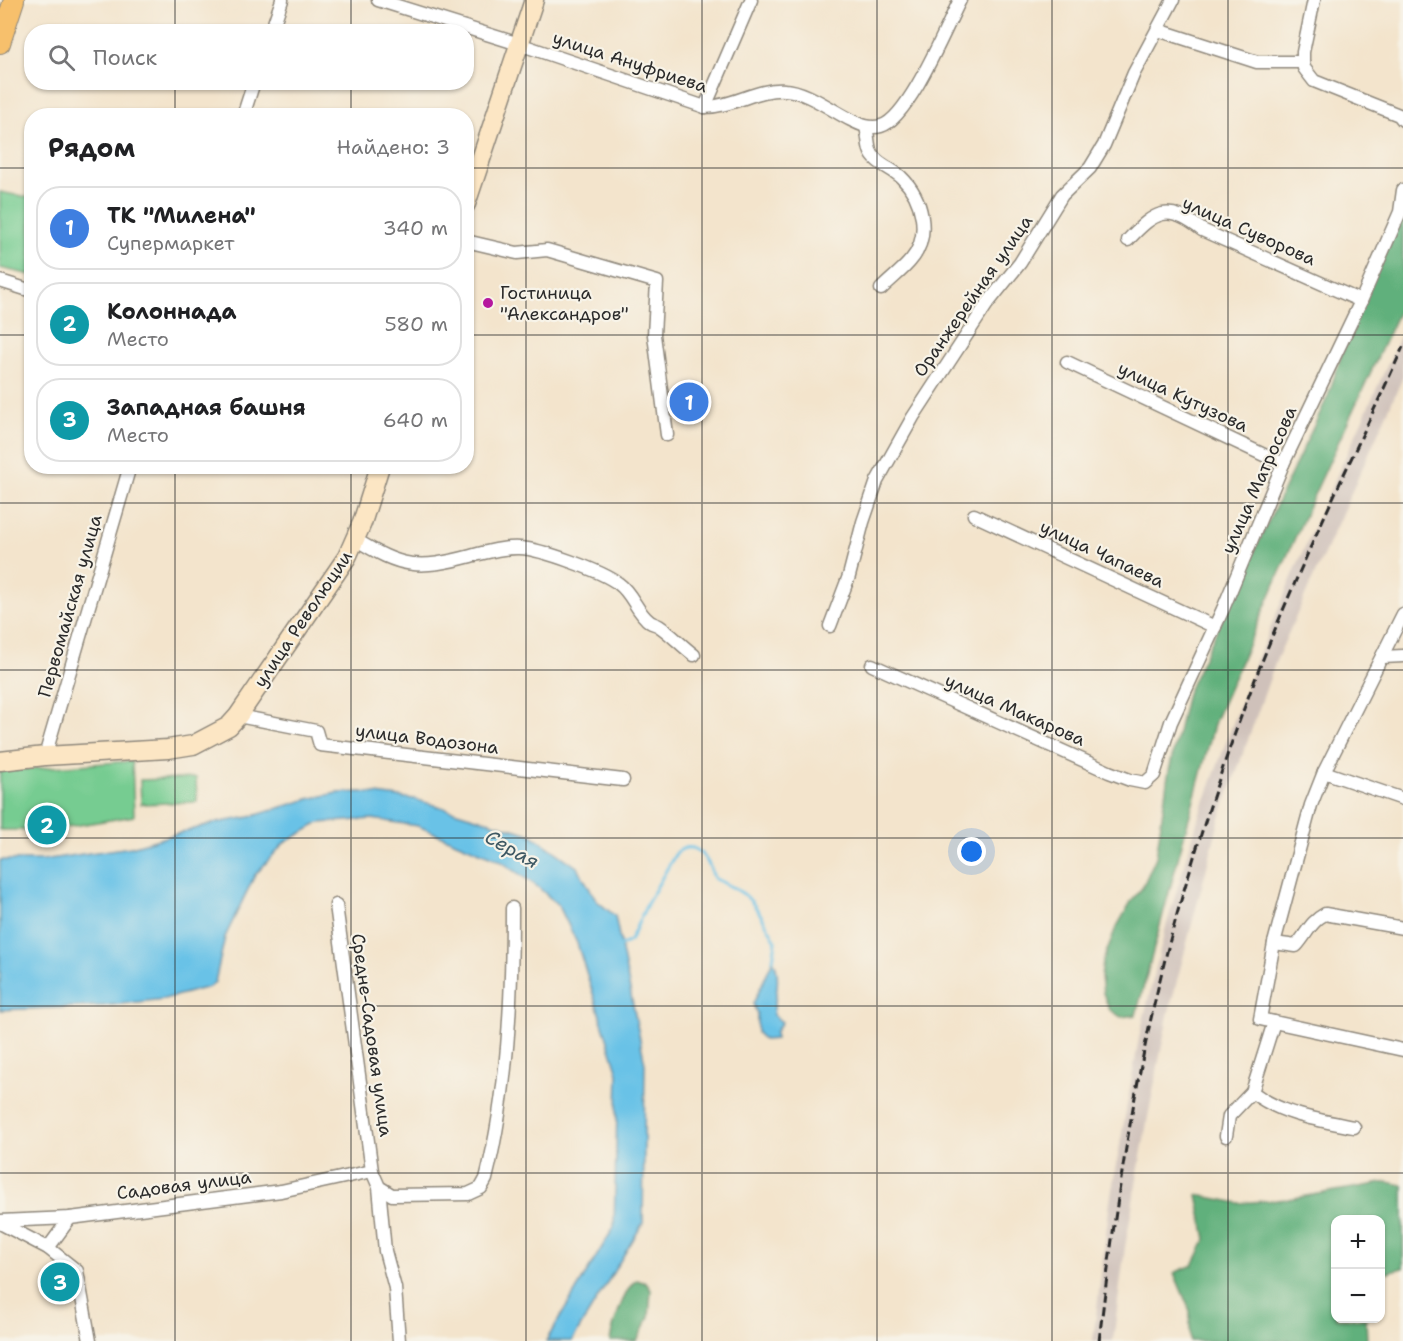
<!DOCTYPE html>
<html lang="ru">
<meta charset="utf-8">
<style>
:root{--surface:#fff;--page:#f6f6f6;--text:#202124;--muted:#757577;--line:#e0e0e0;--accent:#b45309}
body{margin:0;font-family:"Shantell Sans",sans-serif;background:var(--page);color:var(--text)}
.controls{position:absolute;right:18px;bottom:18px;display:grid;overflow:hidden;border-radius:12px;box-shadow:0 2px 4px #0004}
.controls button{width:54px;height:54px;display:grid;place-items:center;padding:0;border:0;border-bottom:2px solid var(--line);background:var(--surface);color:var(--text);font:30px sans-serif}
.you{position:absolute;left:972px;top:852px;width:21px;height:21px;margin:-15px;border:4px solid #fff;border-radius:50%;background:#1a73e8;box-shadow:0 0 0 9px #1a73e833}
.badge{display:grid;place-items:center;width:39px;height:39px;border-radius:50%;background:var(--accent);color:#fff;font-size:20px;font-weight:700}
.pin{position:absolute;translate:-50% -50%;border:3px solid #fff;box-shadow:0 2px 6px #0006}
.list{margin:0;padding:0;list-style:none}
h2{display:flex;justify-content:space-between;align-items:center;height:78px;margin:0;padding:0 24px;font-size:26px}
h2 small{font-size:20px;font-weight:400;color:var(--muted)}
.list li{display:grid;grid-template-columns:39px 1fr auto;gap:18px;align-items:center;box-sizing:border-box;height:84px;margin:0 12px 12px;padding:0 12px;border:2px solid var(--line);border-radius:24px}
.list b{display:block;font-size:22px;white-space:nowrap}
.list p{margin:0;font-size:20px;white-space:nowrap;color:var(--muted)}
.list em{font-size:20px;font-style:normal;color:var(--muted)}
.icon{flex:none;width:33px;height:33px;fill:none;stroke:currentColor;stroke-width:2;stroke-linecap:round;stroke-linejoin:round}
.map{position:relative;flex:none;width:1403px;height:1341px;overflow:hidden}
.search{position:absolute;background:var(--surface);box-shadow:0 2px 4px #0004;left:24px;top:24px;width:450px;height:66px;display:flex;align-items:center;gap:15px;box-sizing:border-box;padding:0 21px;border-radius:24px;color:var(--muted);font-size:22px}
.panel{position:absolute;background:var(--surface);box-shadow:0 2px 4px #0004;left:24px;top:108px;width:450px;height:366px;border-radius:24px}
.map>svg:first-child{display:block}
.industrial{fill:#cfc1ba}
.green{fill:#76cc91;stroke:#507c5e;stroke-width:1.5}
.forest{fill:#60b07b;stroke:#466e53;stroke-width:1.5}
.water{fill:#69c2e7;stroke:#4a7689;stroke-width:1.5}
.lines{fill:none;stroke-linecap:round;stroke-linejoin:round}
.stream{stroke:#69c2e7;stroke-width:3}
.street-casing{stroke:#8f887c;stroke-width:15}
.secondary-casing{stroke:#8f887c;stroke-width:21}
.primary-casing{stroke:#8f887c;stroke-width:22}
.street{stroke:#fff;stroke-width:12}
.secondary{stroke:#fce6c4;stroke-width:18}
.primary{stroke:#f7c06c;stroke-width:20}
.rail{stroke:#2b2b2b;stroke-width:3;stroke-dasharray:9 4.5;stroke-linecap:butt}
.grid{fill:none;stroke:#2b2b2b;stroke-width:1.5;stroke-opacity:0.55}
.poi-dot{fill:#b5179e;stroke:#f7f3e8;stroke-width:2}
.labels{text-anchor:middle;stroke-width:4.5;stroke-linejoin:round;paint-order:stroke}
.street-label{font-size:18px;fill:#2b2b2b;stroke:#f7f3e8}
.poi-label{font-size:18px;fill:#2b2b2b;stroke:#f7f3e8;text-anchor:start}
.water-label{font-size:20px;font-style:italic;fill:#3e5863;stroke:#f7f3e8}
</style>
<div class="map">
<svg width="1403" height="1341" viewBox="0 0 1403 1341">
<rect width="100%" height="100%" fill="#f7f3e8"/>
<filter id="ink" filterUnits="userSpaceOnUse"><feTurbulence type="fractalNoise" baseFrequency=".0167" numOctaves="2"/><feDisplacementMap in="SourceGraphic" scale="12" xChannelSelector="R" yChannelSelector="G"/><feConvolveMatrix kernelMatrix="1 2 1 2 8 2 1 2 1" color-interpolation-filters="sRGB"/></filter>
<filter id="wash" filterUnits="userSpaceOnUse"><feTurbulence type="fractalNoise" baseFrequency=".008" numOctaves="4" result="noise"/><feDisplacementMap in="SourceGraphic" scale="24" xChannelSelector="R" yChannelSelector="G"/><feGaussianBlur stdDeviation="1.35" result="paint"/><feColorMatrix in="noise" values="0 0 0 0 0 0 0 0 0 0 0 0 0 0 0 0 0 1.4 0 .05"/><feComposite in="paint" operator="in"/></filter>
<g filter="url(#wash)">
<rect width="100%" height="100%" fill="#f3e4cc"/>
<!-- industrial -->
<path class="industrial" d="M1403 331V377L1276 661 1219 821 1168 1015 1147 1122 1125 1247 1113 1341H1093L1110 1201 1139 1038 1165 930 1199 816 1253 669 1316 521Z"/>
<!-- green -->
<g class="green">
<path d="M0 192 31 198V275L0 268Z"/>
<path d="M132 761 134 816 48 830H0V771Z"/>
<path d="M196 778 197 802 141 804 140 780Z"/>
</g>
<!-- forest -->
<g class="forest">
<path d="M1403 201V302L1308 508 1215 721 1136 1015 1121 1017 1109 1009 1103 993 1101 977 1103 961 1115 930 1132 900 1142 888 1156 857 1168 775 1187 693 1328 396 1343 350Z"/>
<path d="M1388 1182 1403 1185V1268L1381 1274 1380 1220H1336V1318L1366 1319 1367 1341H1190V1311L1174 1273 1193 1265 1206 1239 1197 1195 1239 1203 1288 1199Z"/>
<path d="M637 1280 646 1283 651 1290 649 1317 637 1341H610C612 1328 625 1286 637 1280Z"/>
</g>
<!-- water -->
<g class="water">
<path d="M361 792 414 799 530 834 577 867 597 901 615 916 645 1064 643 1223 572 1341H546L614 1227 618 1073 577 943 559 906 538 887 499 860 418 826 372 819 319 823 284 843 255 875 225 937 215 982 209 987 164 999 103 1006 0 1010V860H42L131 847 215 823 250 817 308 799 337 793Z"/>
<path d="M773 960C782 975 775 998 773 1015L782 1022 775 1033 776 1039 764 1040 757 1033V1014L753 1004Z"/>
</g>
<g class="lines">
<!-- stream -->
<path class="stream" d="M618 947 630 941 647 904 676 853C696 837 709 861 714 878 725 884 739 889 747 897 760 910 767 926 776 941L773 960"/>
</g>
</g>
<g filter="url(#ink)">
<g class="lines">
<!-- street casing -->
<g class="street-casing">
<g id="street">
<path d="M378 0 519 44 705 107C733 107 757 88 785 90 804 90 833 111 851 120 861 125 870 129 881 126 909 118 946 27 960 0"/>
<path d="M1158 30 1257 62H1303L1304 68 1314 81 1399 115 1403 120"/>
<path d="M271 32 282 0"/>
<path d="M1303 62V52L1314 0"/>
<path d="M705 107 751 0"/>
<path d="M243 116 254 82"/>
<path d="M866 127C868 134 868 143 870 150 874 163 891 168 901 177 922 197 932 235 911 260 903 270 891 279 881 289"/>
<path d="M1128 240C1155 211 1168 203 1202 230L1361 301"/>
<path d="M466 241 517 253 547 250 657 282 654 335 667 435"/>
<path d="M0 281 32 291"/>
<path d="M1067 362 1283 464"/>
<path d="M974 515 1215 627"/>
<path d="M355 539C401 568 418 570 471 556 486 552 504 547 520 548 541 549 602 571 619 584 632 593 637 613 650 622 653 624 656 624 659 626 671 634 682 646 694 655"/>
<path d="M1403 614 1324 772 1311 805 1274 943 1260 1019 1403 1050"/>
<path d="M830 626 849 576 863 522 877 481 913 417 987 304 1020 263 1062 195 1090 168 1104 145 1134 73 1173 0"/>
<path d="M1383 657 1403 656"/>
<path d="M872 665 1109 772 1130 780 1145 783 1154 775 1171 722 1223 609 1283 464 1361 301 1400 212 1403 190"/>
<path d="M238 716 316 731 320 745 623 780"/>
<path d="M45 756 130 466"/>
<path d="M1324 772 1403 799"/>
<path d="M336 905 372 1171 379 1187 392 1195 468 1194 481 1188 486 1179C508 1091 512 998 512 908"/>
<path d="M1274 943 1296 946C1307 934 1310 922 1325 914L1403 928"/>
<path d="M1252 1092C1282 1115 1318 1120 1354 1127"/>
<path d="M1226 1136 1229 1116 1252 1092 1274 1022"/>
<path d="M379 1187 385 1251 395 1288 399 1341"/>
<path d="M0 1221 70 1218 281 1191 372 1171"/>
<path d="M0 1223 48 1248 77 1271 90 1341"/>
<path d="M48 1248 70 1218"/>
</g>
</g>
<!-- secondary casing -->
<g class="secondary-casing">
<g id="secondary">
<path d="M466 204 534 0"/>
<path d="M0 761 45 756 168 749 193 745 229 726 238 716 347 557 362 523 380 466"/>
</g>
</g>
<!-- primary casing -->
<g class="primary-casing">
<path id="primary" d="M0 43 14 0"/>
</g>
<!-- street -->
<use href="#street" class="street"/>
<!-- secondary -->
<use href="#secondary" class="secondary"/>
<!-- primary -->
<use href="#primary" class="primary"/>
<!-- rail -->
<path class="rail" d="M1099 1341C1118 1181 1143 1021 1191 867 1212 797 1236 727 1263 659 1305 553 1356 450 1403 347"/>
</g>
</g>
<!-- grid -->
<path class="grid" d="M175 0V32M351 0V32M526 0V1341M702 0V1341M877 0V1341M1052 0V1341M1228 0V1341M175 82V116M351 82V116M0 168H32M466 168H1403M0 335H32M466 335H1403M175 466V1341M351 466V1341M0 503H1403M0 670H1403M0 838H1403M0 1006H1403M0 1173H1403"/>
<!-- markers -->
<circle class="poi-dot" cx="488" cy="303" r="6"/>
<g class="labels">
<!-- street labels -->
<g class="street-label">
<text transform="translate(630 62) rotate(18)" y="6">улица Ануфриева</text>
<text transform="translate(1249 231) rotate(24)" y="6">улица Суворова</text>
<text transform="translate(973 296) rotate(-55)" y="6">Оранжерейная улица</text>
<text transform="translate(1183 397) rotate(25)" y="6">улица Кутузова</text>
<text transform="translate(1259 480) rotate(-66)" y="6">улица Матросова</text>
<text transform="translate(1102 554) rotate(25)" y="6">улица Чапаева</text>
<text transform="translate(70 606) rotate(-74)" y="6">Первомайская улица</text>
<text transform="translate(303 619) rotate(-56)" y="6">улица Революции</text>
<text transform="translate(1015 710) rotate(24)" y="6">улица Макарова</text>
<text transform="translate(427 739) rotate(7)" y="6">улица Водозона</text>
<text transform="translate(372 1035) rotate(82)" y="6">Средне-Садовая улица</text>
<text transform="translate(184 1185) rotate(-7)" y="6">Садовая улица</text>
</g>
<!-- poi labels -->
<g class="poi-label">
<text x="500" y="299">Гостиница<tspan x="500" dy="21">"Александров"</tspan></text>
</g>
<!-- water labels -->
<g class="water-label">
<text transform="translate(512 849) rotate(29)" y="7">Серая</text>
</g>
</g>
</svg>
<div class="controls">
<button>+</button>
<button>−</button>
</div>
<div class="you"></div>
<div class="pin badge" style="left:689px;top:402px;background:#3f7fe0">1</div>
<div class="pin badge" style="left:47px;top:825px;background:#0f9aa8">2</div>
<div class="pin badge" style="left:60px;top:1282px;background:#0f9aa8">3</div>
<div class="search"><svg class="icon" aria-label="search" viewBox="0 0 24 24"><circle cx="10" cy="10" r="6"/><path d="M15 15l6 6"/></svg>Поиск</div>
<section class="panel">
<h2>Рядом<small>Найдено: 3</small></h2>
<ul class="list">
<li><span class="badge" style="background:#3f7fe0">1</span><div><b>ТК &quot;Милена&quot;</b><p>Супермаркет</p></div><em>340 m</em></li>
<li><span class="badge" style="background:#0f9aa8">2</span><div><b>Колоннада</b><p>Место</p></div><em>580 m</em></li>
<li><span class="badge" style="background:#0f9aa8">3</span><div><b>Западная башня</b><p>Место</p></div><em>640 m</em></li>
</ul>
</section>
</div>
